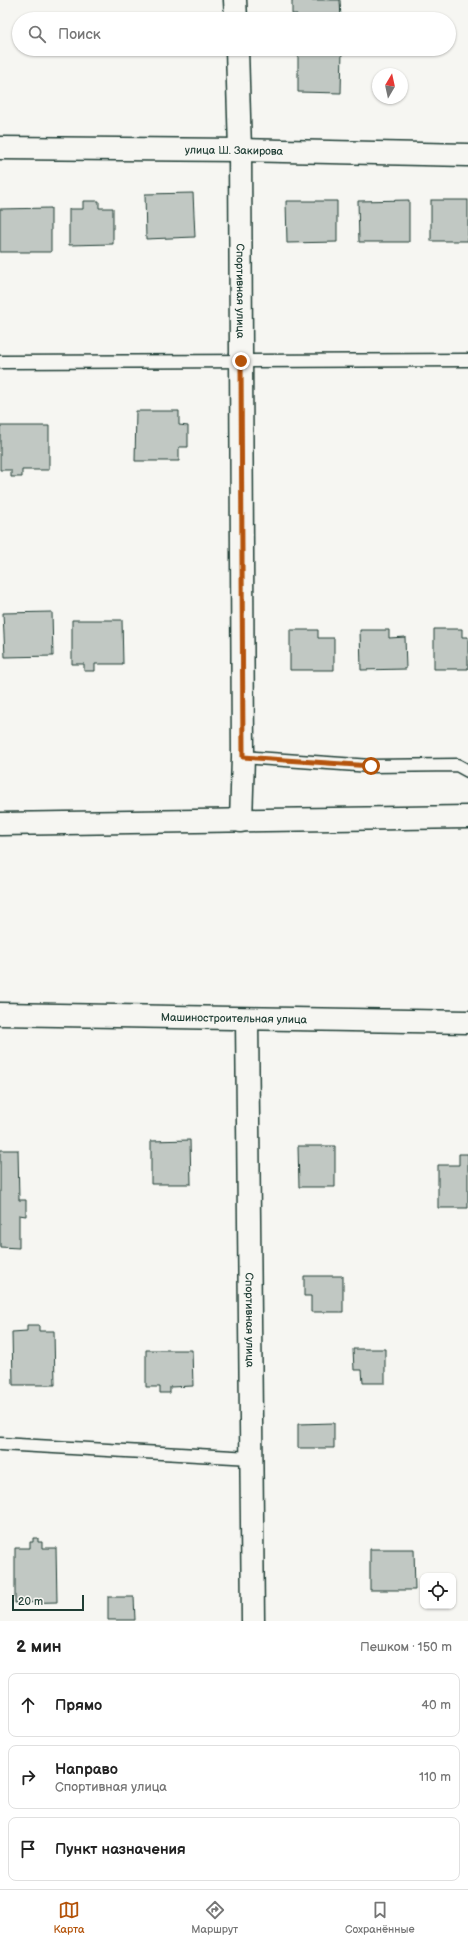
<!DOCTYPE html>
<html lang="ru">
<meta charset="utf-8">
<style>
:root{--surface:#fff;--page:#f2f2f2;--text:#222;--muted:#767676;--line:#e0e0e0;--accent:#b45309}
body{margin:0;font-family:"Balsamiq Sans",sans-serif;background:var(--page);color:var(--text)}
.controls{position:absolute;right:12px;bottom:12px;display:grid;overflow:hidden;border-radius:8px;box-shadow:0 1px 3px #0004}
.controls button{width:36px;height:36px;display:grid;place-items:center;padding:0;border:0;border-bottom:1px solid var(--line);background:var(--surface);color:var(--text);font:20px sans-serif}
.compass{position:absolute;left:372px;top:68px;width:36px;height:36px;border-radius:50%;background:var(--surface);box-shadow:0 1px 3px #0004;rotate:9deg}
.scale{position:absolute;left:12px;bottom:10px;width:72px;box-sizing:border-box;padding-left:4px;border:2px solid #1f3d34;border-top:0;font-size:11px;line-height:14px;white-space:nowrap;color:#1f3d34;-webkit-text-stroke:3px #f6f6f2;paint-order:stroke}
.stop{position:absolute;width:12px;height:12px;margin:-9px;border:3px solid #b45309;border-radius:50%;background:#fff}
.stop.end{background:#b45309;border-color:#fff;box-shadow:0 1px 4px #0008}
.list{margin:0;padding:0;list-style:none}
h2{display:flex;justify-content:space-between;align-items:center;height:52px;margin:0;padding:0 16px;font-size:17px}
h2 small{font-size:13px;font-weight:400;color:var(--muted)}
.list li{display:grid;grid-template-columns:26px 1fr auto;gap:12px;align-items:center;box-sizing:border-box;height:64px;margin:0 8px 8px;padding:0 8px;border:1px solid var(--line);border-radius:8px}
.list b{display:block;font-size:15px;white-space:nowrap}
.list p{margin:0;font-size:13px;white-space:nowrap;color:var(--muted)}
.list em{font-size:13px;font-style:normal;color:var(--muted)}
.icon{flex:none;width:22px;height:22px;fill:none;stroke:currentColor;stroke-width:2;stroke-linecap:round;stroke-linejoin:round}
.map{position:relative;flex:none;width:468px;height:1621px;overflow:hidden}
.search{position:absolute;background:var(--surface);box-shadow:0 1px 3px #0004;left:12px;right:12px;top:12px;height:44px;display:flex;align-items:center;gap:10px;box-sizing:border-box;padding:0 14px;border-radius:22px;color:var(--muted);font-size:15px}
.sheet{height:268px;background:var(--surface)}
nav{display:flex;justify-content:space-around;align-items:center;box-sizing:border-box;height:56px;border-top:1px solid var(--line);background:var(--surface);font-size:11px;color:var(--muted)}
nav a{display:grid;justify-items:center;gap:2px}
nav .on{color:var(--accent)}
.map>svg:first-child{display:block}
.building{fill:#c1c8c3;stroke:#1f3d34}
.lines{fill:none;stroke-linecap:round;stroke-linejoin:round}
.lane-casing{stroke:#1f3d34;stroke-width:15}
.street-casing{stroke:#1f3d34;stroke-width:25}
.lane{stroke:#f6f6f2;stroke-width:12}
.street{stroke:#f6f6f2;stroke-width:22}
.route{stroke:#b45309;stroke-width:5}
.labels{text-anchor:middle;stroke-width:3;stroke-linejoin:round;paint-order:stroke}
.street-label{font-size:11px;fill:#1f3d34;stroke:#f6f6f2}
</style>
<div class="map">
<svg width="468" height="1621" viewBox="0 0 468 1621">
<rect width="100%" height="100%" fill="#f6f6f2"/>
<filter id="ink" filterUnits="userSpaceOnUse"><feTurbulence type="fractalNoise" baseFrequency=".025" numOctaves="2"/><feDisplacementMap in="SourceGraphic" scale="8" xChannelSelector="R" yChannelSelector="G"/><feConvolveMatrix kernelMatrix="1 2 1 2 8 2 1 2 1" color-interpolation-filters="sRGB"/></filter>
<g filter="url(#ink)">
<!-- building -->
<g class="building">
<path d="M292 0H340L341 19H297V14H292Z"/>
<path d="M298 50H342L341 93 298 92Z"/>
<path d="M193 193 195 237 146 239 145 194Z"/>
<path d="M409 200V242H359L358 201Z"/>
<rect x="431" y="200" width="37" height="41"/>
<path d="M83 201H99V208H113V244L69 245V209H83Z"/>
<path d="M286 201H337V242L287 243Z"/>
<path d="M51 208V252H0V209Z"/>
<path d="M136 411H179V425L188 426V447H179V461H135Z"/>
<path d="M0 426H49V470H22V477H11V470H0Z"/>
<path d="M52 612 53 656 5 657 3 613Z"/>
<path d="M72 620H122L123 664H95V671H84V664H72Z"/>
<path d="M434 629H462V637H468V669H434Z"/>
<path d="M290 630H318V638H334V670H290Z"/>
<path d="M360 630H389V638L405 637 406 669 361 670Z"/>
<path d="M190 1140 191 1184H151V1141Z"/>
<path d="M298 1146H335V1187H299Z"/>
<path d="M0 1150H18L19 1200H26V1216L19 1215V1248L0 1247Z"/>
<path d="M459 1154H468V1208H438V1165H459Z"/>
<path d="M304 1276H343V1312H311V1296H304Z"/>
<path d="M27 1325H39V1331H54L55 1385H13L12 1332 27 1331Z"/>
<path d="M353 1349H385V1383H363L362 1370H354Z"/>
<path d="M146 1350H192L193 1386 170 1387V1393H160V1387H146Z"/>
<path d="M334 1423V1448H298V1424Z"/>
<path d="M33 1538H38V1542H42V1548H56L57 1602 15 1603V1548H30V1542H33Z"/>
<path d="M370 1549H414L415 1590H370Z"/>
<path d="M108 1597H134L135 1620H108Z"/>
</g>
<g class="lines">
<!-- lane casing -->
<g class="lane-casing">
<g id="lane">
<path d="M0 362 468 360"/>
<path d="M243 757 371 766 457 765 468 771"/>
<path d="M0 1444 251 1458"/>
</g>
</g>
<!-- street casing -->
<g class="street-casing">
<g id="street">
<path d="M235 0 236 19"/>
<path id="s1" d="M237 49 240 150 243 757 241 821"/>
<path id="s2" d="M0 148 240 150 468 155"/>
<path d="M0 824 468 817"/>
<path id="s3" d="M0 1014 468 1022"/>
<path id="s4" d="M247 1020 253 1621"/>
</g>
</g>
<!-- lane -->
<use href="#lane" class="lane"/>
<!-- street -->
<use href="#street" class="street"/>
</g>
</g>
<g class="lines" filter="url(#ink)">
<!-- route -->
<path class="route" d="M241 361 243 757 371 766"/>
</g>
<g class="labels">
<!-- street labels -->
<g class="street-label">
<text dy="4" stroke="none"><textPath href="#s2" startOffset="234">улица Ш. Закирова</textPath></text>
<text dy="4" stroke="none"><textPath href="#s1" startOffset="242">Спортивная улица</textPath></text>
<text dy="4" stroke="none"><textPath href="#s3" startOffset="234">Машиностроительная улица</textPath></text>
<text dy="4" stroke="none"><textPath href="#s4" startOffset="300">Спортивная улица</textPath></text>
</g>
</g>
</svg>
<div class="controls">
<button><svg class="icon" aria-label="locate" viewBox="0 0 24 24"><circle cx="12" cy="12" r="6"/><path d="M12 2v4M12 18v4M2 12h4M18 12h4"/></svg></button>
</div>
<svg class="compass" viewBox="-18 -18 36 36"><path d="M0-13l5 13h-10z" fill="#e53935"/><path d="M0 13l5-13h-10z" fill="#767676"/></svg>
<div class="scale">20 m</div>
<div class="stop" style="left:371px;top:766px"></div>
<div class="stop end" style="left:241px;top:361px"></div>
<div class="search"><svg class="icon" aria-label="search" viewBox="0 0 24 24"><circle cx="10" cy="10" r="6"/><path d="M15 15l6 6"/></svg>Поиск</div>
</div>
<section class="sheet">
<h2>2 мин<small>Пешком · 150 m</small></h2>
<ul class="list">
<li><svg class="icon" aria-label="ahead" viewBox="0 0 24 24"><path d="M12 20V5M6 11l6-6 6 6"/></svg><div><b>Прямо</b></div><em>40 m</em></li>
<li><svg class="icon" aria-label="right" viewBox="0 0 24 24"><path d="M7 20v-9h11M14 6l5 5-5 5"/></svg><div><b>Направо</b><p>Спортивная улица</p></div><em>110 m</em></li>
<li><svg class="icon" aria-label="arrive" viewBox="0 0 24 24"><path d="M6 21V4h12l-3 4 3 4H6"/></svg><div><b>Пункт назначения</b></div></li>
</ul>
</section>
<nav>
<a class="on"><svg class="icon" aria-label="map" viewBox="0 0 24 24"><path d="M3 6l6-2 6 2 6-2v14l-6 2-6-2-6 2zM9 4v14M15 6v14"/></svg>Карта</a>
<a><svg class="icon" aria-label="directions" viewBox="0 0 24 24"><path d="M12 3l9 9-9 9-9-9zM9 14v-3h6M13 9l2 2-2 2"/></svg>Маршрут</a>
<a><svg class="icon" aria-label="saved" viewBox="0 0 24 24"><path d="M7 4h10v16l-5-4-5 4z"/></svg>Сохранённые</a>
</nav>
